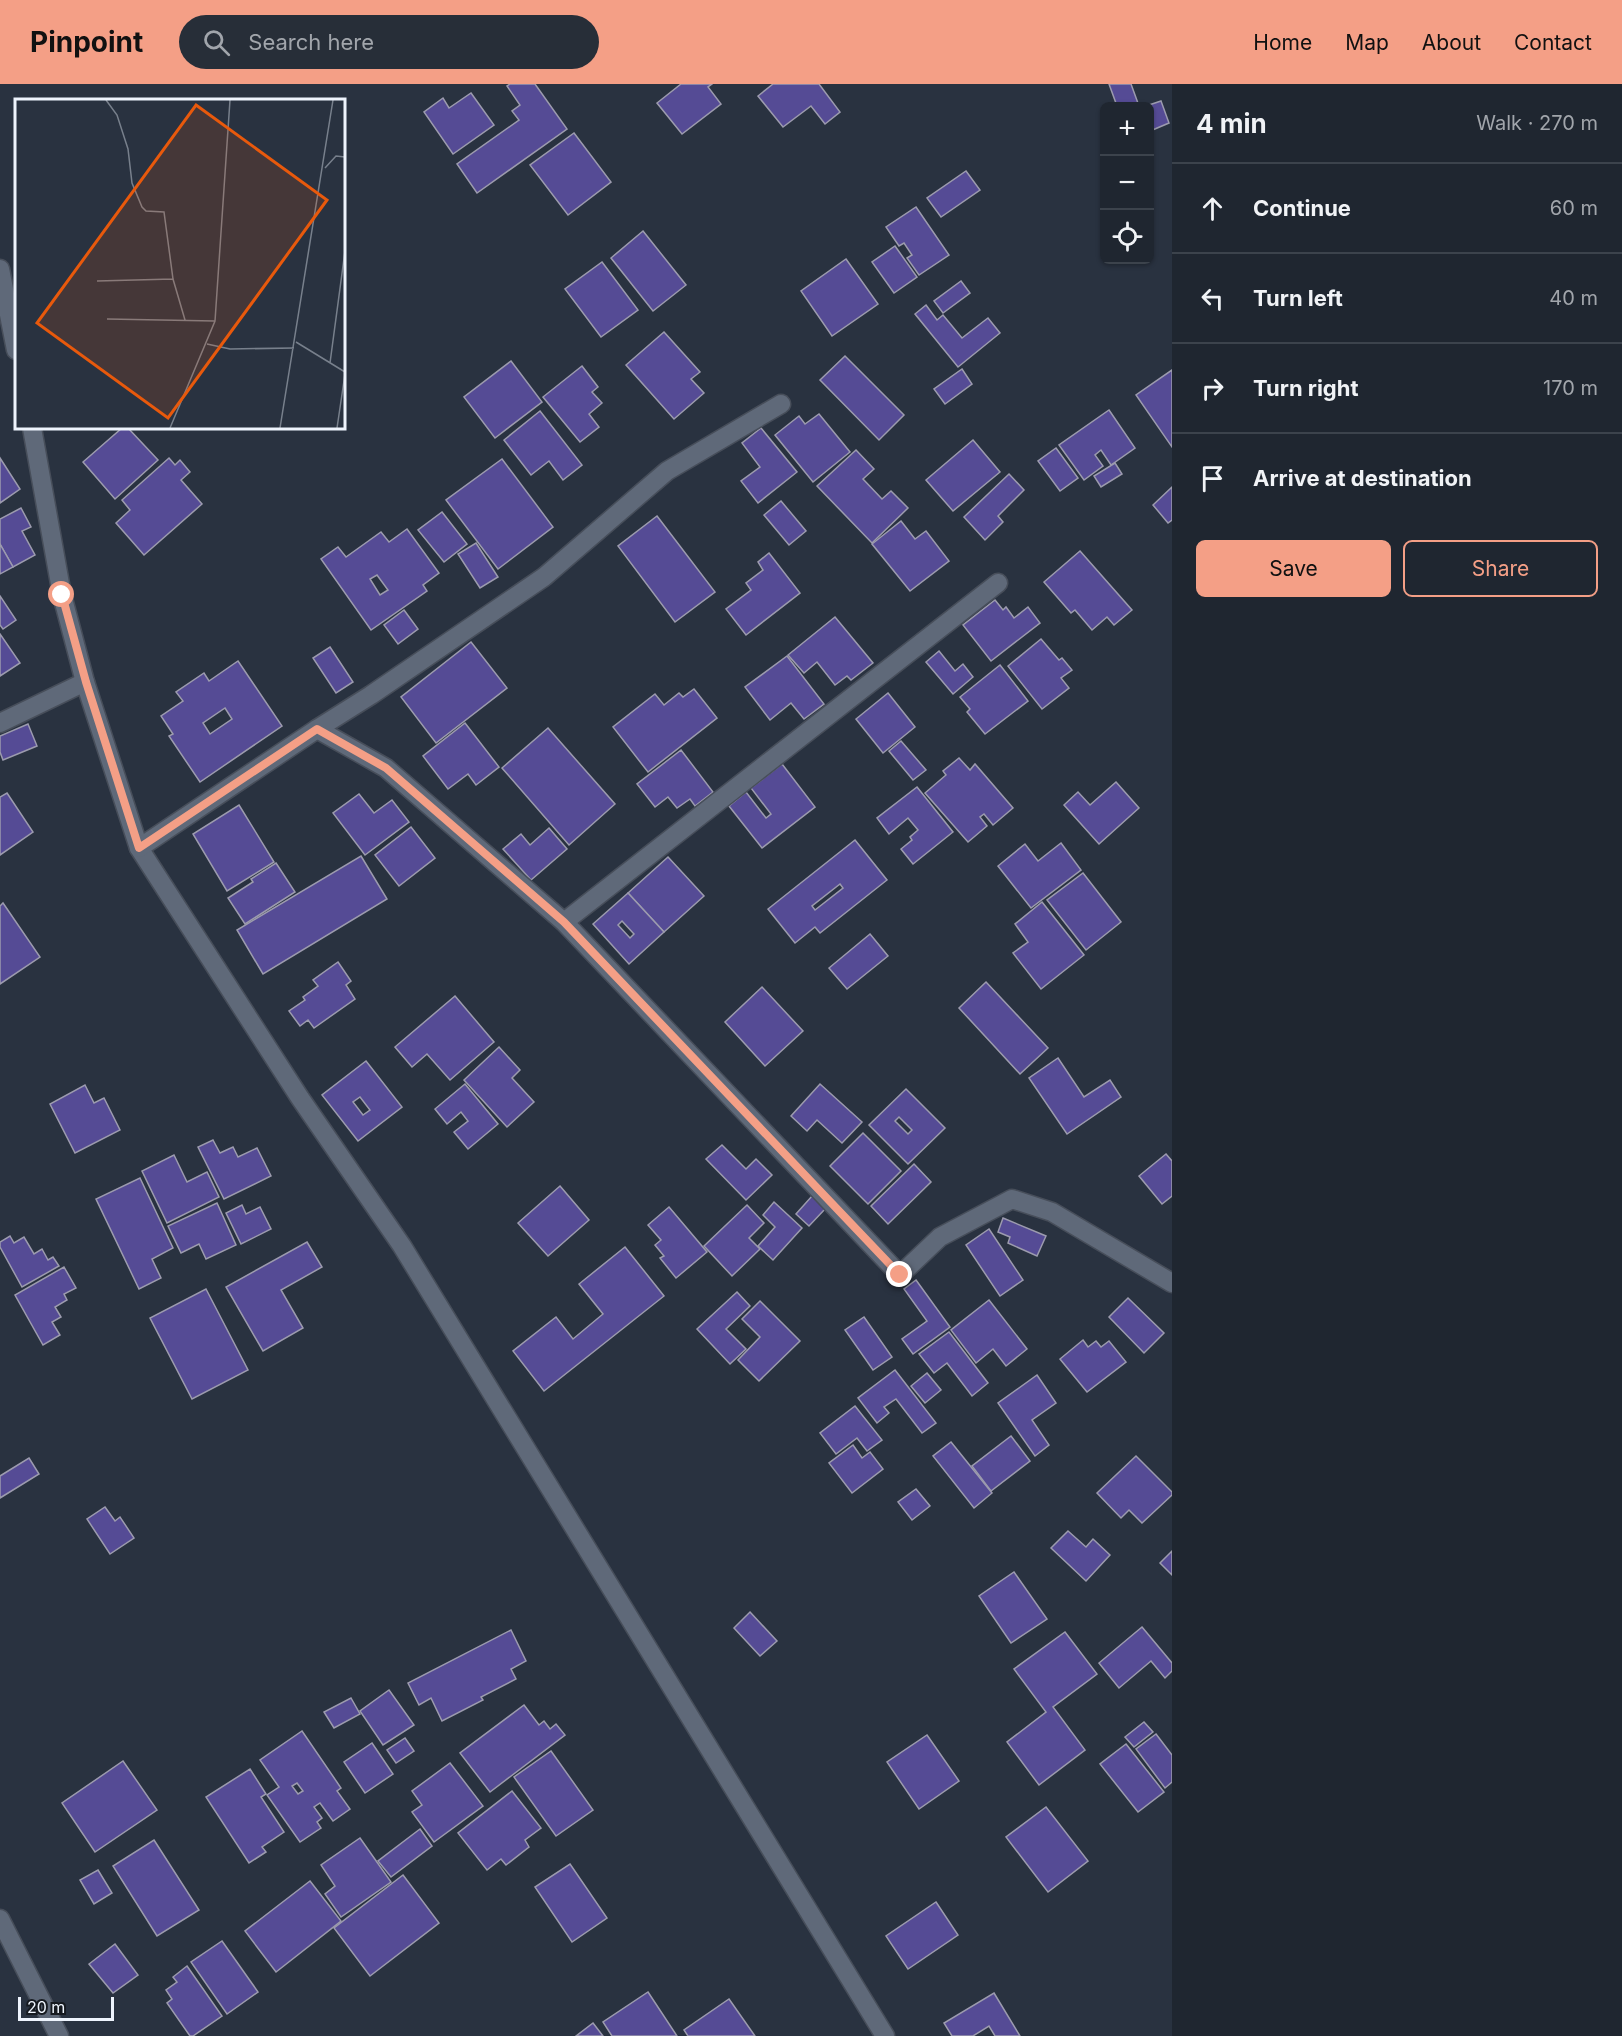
<!DOCTYPE html>
<meta charset="utf-8">
<style>
:root{--surface:#1f2630;--page:#272e38;--text:#f1f3f6;--muted:#a1a5ab;--line:#3c434c;--accent:#f49f86}
body{margin:0;font-family:Inter,sans-serif;background:var(--page);color:var(--text)}
.controls{position:absolute;right:18px;top:18px;display:grid;overflow:hidden;border-radius:9px;box-shadow:0 2px 4px #0004}
.controls button{width:54px;height:54px;display:grid;place-items:center;padding:0;border:0;border-bottom:2px solid var(--line);background:var(--surface);color:var(--text);font:30px sans-serif}
.scale{position:absolute;left:18px;bottom:15px;width:96px;box-sizing:border-box;padding-left:6px;border:3px solid #eef4fd;border-top:0;font-size:16px;line-height:21px;white-space:nowrap;color:#eef4fd;-webkit-text-stroke:4px #161a20;paint-order:stroke}
.stop{position:absolute;width:18px;height:18px;margin:-14px;border:4px solid #f49f86;border-radius:50%;background:#fff}
.stop.end{background:#f49f86;border-color:#fff;box-shadow:0 2px 6px #0008}
.list{margin:0;padding:0;list-style:none}
h2{display:flex;justify-content:space-between;align-items:center;height:78px;margin:0;padding:0 24px;font-size:26px}
h2 small{font-size:20px;font-weight:400;color:var(--muted)}
.list li{display:grid;grid-template-columns:39px 1fr auto;gap:18px;align-items:center;box-sizing:border-box;height:90px;padding:0 24px;border-top:2px solid var(--line)}
.list b{display:block;font-size:22px;white-space:nowrap}
.list em{font-size:20px;font-style:normal;color:var(--muted)}
.actions{display:flex;gap:12px;padding:18px 24px}
.actions a{flex:1;padding:14px 0;border:2px solid var(--accent);border-radius:9px;text-align:center;font-size:21px;color:var(--accent)}
.actions .main{background:var(--accent);color:#111}
.icon{flex:none;width:33px;height:33px;fill:none;stroke:currentColor;stroke-width:2;stroke-linecap:round;stroke-linejoin:round}
.map{position:relative;flex:none;width:1172px;height:1952px;overflow:hidden}
header{display:flex;align-items:center;gap:36px;box-sizing:border-box;height:84px;padding:0 30px;background:var(--accent);color:#111}
header strong{font-size:28px}
nav{display:flex;gap:33px;margin-inline-start:auto;font-size:21px}
.search{width:420px;height:54px;background:var(--page);display:flex;align-items:center;gap:15px;box-sizing:border-box;padding:0 21px;border-radius:33px;color:var(--muted);font-size:22px}
main{display:flex}
aside{flex:1;background:var(--surface)}
.map>svg:first-child{display:block}
.building{fill:#554b95;stroke:#9c9bae;stroke-width:1.5;fill-rule:evenodd}
.lines{fill:none;stroke-linecap:round;stroke-linejoin:round}
.street-casing{stroke:#474e5a;stroke-width:21}
.street{stroke:#5f6979;stroke-width:18}
.route{stroke:#f49f86;stroke-width:8}
.inset-road{fill:none;stroke:#78808c;stroke-width:1.5}
.view{fill:#e8590c;fill-opacity:0.15;stroke:#e8590c;stroke-width:3}
.inset-edge{fill:none;stroke:#eef4fd;stroke-width:3}
</style>
<header>
<strong>Pinpoint</strong>
<div class="search"><svg class="icon" aria-label="search" viewBox="0 0 24 24"><circle cx="10" cy="10" r="6"/><path d="M15 15l6 6"/></svg>Search here</div>
<nav><a>Home</a><a>Map</a><a>About</a><a>Contact</a></nav>
</header>
<main>
<div class="map">
<svg width="1172" height="1952" viewBox="0 0 1172 1952">
<rect width="100%" height="100%" fill="#293240"/>
<!-- building -->
<g class="building">
<path d="M510 0H535L567 45 477 109 457 80 519 36 512 27 520 21 507 2Z"/>
<path d="M681 0H712L708 3 721 20 682 50 657 19Z"/>
<path d="M773 0H819L840 28 825 40 811 22 783 43 758 12Z"/>
<path d="M1109 0H1131L1139 22H1117Z"/>
<path d="M471 9 494 41 453 70 424 28 443 14 449 24Z"/>
<path d="M1161 17 1169 39 1150 47V22H1146Z"/>
<path d="M574 49 611 98 568 131 530 81Z"/>
<path d="M966 87 980 106 941 133 927 114Z"/>
<path d="M916 123 949 171 919 191 907 174 912 171 904 159 899 162 886 143Z"/>
<path d="M643 147 686 201 653 227 611 174Z"/>
<path d="M895 162 917 193 894 209 872 178Z"/>
<path d="M846 175 878 220 832 252 801 207Z"/>
<path d="M602 178 638 226 601 253 565 205Z"/>
<path d="M961 197 970 209 943 229 934 217Z"/>
<path d="M926 221 937 236 943 231 962 254 988 234 1000 249 958 283 915 230Z"/>
<path d="M664 248 700 288 691 295 704 309 674 335 626 281Z"/>
<path d="M845 272 904 331 879 356 820 296Z"/>
<path d="M511 277 542 318 495 354 464 313Z"/>
<path d="M582 282 598 303 592 308 602 319 589 330 599 343 580 358 543 313Z"/>
<path d="M962 285 972 300 945 320 934 305Z"/>
<path d="M1172 286V363L1136 311Z"/>
<path d="M1109 326 1135 364 1111 381 1101 366 1095 371 1103 382 1084 396 1059 361Z"/>
<path d="M540 327 582 381 563 396 549 377 531 391 504 356Z"/>
<path d="M819 330 850 368 813 398 775 351 799 332 805 340Z"/>
<path d="M122 344H128L158 376 115 415 83 378Z"/>
<path d="M761 344 797 388 758 419 741 397 760 383 742 359Z"/>
<path d="M973 356 1000 388 953 427 926 396Z"/>
<path d="M1056 364 1078 394 1060 407 1038 377Z"/>
<path d="M856 366 874 385 863 395 882 415 891 407 908 424 872 459 817 402Z"/>
<path d="M0 374 20 405 0 419Z"/>
<path d="M169 374 175 381 180 376 190 388 181 396 202 420 144 471 116 439 130 426 122 416Z"/>
<path d="M502 375 553 443 498 485 446 416Z"/>
<path d="M1115 379 1122 390 1101 403 1094 392Z"/>
<path d="M1009 390 1024 406 998 432 1003 438 985 456 964 433Z"/>
<path d="M1172 403V436L1168 439 1153 421Z"/>
<path d="M781 417 806 447 789 461 764 431Z"/>
<path d="M21 424 31 443 22 447 35 471 13 483 0 460V435Z"/>
<path d="M442 428 467 460 444 478 418 446Z"/>
<path d="M657 432 715 508 675 538 618 462Z"/>
<path d="M901 437 915 455 926 447 949 477 910 507 872 460Z"/>
<path d="M407 445 439 489 423 501 427 507 371 546 321 475 338 463 346 473 381 448 389 458ZM377 491 388 506 380 511 370 495Z"/>
<path d="M476 459 498 493 480 504 458 470Z"/>
<path d="M0 460 13 483 0 490Z"/>
<path d="M1080 467 1132 526 1114 541 1107 533 1092 546 1075 526 1071 529 1044 498Z"/>
<path d="M769 469 800 509 746 551 726 525 751 506 746 499 763 486 758 478Z"/>
<path d="M0 512 16 536 3 545 0 541Z"/>
<path d="M995 516 1003 526 1006 523 1014 534 1028 523 1040 539 991 577 963 541Z"/>
<path d="M404 526 418 545 398 560 384 541Z"/>
<path d="M835 533 873 579 851 596 847 592 835 601 817 578 804 589 788 571Z"/>
<path d="M0 550 20 579 0 592Z"/>
<path d="M1041 555 1059 576 1062 574 1072 586 1061 594 1069 604 1042 625 1008 582Z"/>
<path d="M471 558 507 604 436 659 401 613Z"/>
<path d="M330 563 353 598 336 609 313 574Z"/>
<path d="M939 567 955 587 963 580 973 593 953 610 926 578Z"/>
<path d="M787 572 824 620 804 635 791 619 770 636 745 603Z"/>
<path d="M238 577 282 642 200 698 169 652 173 650 161 632 183 617 176 608 204 589 209 597ZM225 624 232 635 210 650 203 639Z"/>
<path d="M1000 581 1028 617 985 650 967 628 970 625 960 613Z"/>
<path d="M694 605 717 634 648 688 613 643 655 610 664 621 679 609 683 613Z"/>
<path d="M888 609 915 643 883 669 856 635Z"/>
<path d="M465 639 499 683 476 701 468 690 448 705 423 672Z"/>
<path d="M28 640 37 662 3 676 0 668V652Z"/>
<path d="M548 644 615 720 569 761 502 684Z"/>
<path d="M901 657 926 686 913 696 889 667Z"/>
<path d="M681 666 713 708 695 722 690 715 677 724 668 713 655 723 637 700Z"/>
<path d="M959 674 970 686 975 680 1013 724 993 741 984 730 980 733 987 742 968 758 925 709 946 691 943 687Z"/>
<path d="M782 680 815 723 762 764 729 722 746 708 766 734 771 730 751 704Z"/>
<path d="M1116 698 1139 724 1099 760 1064 721 1078 708 1090 721Z"/>
<path d="M917 703 953 748 913 780 901 765 912 756 910 753 918 746 908 734 889 750 877 734Z"/>
<path d="M7 709 33 748 0 771V713Z"/>
<path d="M359 710 374 729 392 716 409 738 365 771 333 729Z"/>
<path d="M239 721 274 778 227 807 193 750Z"/>
<path d="M411 743 435 774 399 802 375 771Z"/>
<path d="M549 744 567 765 531 796 503 765 521 750 530 761Z"/>
<path d="M855 756 887 796 820 849 815 843 795 859 768 825ZM840 800 843 804 815 826 812 822Z"/>
<path d="M1061 759 1081 786 1031 824 998 782 1025 760 1038 777Z"/>
<path d="M361 772 387 815 263 890 237 846Z"/>
<path d="M668 773 704 812 664 848 628 809Z"/>
<path d="M276 779 295 808 245 840 228 814 253 798 251 795Z"/>
<path d="M1083 789 1121 838 1086 866 1047 816Z"/>
<path d="M628 809 664 848 629 880 593 840ZM622 837 634 850 630 854 618 841Z"/>
<path d="M1042 818 1084 871 1041 905 1013 869 1028 858 1015 840Z"/>
<path d="M3 819 40 873 0 900V822Z"/>
<path d="M870 850 888 872 847 905 829 884Z"/>
<path d="M338 878 351 897 346 901 355 915 314 944 308 936 300 942 289 927 305 916 303 913 318 902 313 896Z"/>
<path d="M986 898 1048 964 1020 990 959 924Z"/>
<path d="M762 903 803 947 765 982 725 938Z"/>
<path d="M455 912 494 958 450 996 427 970 412 983 395 963Z"/>
<path d="M499 963 520 986 512 994 534 1018 507 1043 464 996Z"/>
<path d="M1058 974 1084 1013 1110 996 1121 1013 1067 1050 1029 994Z"/>
<path d="M366 977 402 1023 358 1057 322 1011ZM360 1013 370 1026 363 1031 353 1018Z"/>
<path d="M465 1000 498 1040 468 1065 454 1048 468 1037 461 1028 447 1040 435 1025Z"/>
<path d="M820 1000 862 1038 842 1059 817 1036 807 1047 791 1032Z"/>
<path d="M85 1001 94 1019 104 1014 120 1046 75 1069 50 1020Z"/>
<path d="M906 1005 945 1044 908 1080 869 1041ZM899 1033 912 1046 908 1050 895 1037Z"/>
<path d="M863 1049 901 1087 868 1120 830 1082Z"/>
<path d="M213 1056 220 1069 233 1063 238 1073 257 1064 271 1092 224 1115 198 1063Z"/>
<path d="M722 1061 746 1085 756 1075 772 1091 746 1116 706 1075Z"/>
<path d="M1166 1070 1172 1077V1112L1162 1120 1139 1092Z"/>
<path d="M174 1071 187 1098 207 1088 219 1113 167 1139 142 1087Z"/>
<path d="M914 1080 931 1098 888 1140 871 1122Z"/>
<path d="M140 1094 173 1164 152 1175 161 1194 139 1205 96 1115Z"/>
<path d="M560 1102 589 1136 548 1172 518 1139Z"/>
<path d="M812 1112 825 1125 809 1142 796 1130Z"/>
<path d="M774 1118 802 1144 773 1176 758 1162 775 1143 763 1131Z"/>
<path d="M217 1119 236 1161 206 1175 199 1160 181 1169 168 1142Z"/>
<path d="M242 1121 246 1130 260 1123 271 1145 241 1160 226 1129Z"/>
<path d="M747 1121 764 1139 749 1154 760 1165 732 1192 704 1162Z"/>
<path d="M669 1123 707 1168 676 1194 660 1174 664 1172 655 1161 661 1156 648 1141Z"/>
<path d="M1003 1134 1046 1152 1037 1172 1008 1159 1010 1153 998 1148Z"/>
<path d="M989 1145 1023 1196 1000 1212 966 1161Z"/>
<path d="M10 1152 14 1159 24 1153 34 1170 42 1165 48 1176 53 1173 59 1182 22 1203 0 1163V1158Z"/>
<path d="M307 1158 322 1183 281 1206 303 1244 263 1267 226 1203Z"/>
<path d="M625 1163 664 1212 544 1307 513 1267 556 1233 573 1255 603 1230 579 1200Z"/>
<path d="M64 1183 76 1204 64 1210 67 1216 55 1223 61 1233 52 1238 60 1251 43 1261 15 1211Z"/>
<path d="M916 1196 950 1243 913 1270 902 1255 927 1237 904 1205Z"/>
<path d="M206 1205 248 1286 192 1315 150 1234Z"/>
<path d="M737 1208 750 1222 726 1245 746 1265 730 1280 697 1245Z"/>
<path d="M1128 1214 1164 1249 1144 1269 1109 1233Z"/>
<path d="M989 1216 1027 1265 1006 1282 993 1265 976 1279 951 1246Z"/>
<path d="M760 1217 800 1257 759 1297 738 1276 760 1253 742 1235Z"/>
<path d="M864 1233 892 1273 873 1286 845 1246Z"/>
<path d="M949 1248 988 1299 972 1312 947 1279 934 1289 919 1270Z"/>
<path d="M1083 1256 1088 1263 1096 1257 1101 1263 1109 1257 1126 1278 1087 1308 1060 1275Z"/>
<path d="M895 1286 936 1339 922 1349 896 1315 884 1323 889 1329 877 1339 858 1314Z"/>
<path d="M927 1289 941 1306 925 1319 911 1302Z"/>
<path d="M1037 1291 1056 1319 1032 1336 1049 1361 1035 1372 998 1319Z"/>
<path d="M855 1322 882 1356 867 1367 857 1354 836 1370 820 1349Z"/>
<path d="M1011 1352 1030 1377 991 1407 972 1382Z"/>
<path d="M951 1358 992 1409 974 1424 933 1372Z"/>
<path d="M853 1361 862 1374 870 1368 883 1385 852 1409 829 1379Z"/>
<path d="M1136 1372 1172 1408V1411L1142 1439 1129 1426 1121 1434 1097 1409Z"/>
<path d="M29 1374 39 1390 0 1414V1392Z"/>
<path d="M916 1405 930 1422 912 1436 898 1418Z"/>
<path d="M105 1423 115 1437 120 1433 134 1454 110 1470 87 1435Z"/>
<path d="M1068 1447 1086 1463 1093 1455 1110 1471 1086 1497 1051 1464Z"/>
<path d="M1172 1467V1491L1160 1479Z"/>
<path d="M1014 1488 1047 1535 1011 1559 979 1512Z"/>
<path d="M750 1528 777 1557 760 1572 734 1544Z"/>
<path d="M1142 1543 1172 1579V1587L1165 1594 1151 1577 1119 1604 1099 1579Z"/>
<path d="M511 1546 526 1577 511 1585 516 1595 481 1613 483 1616 442 1637 431 1614 419 1621 408 1599Z"/>
<path d="M1065 1548 1097 1590 1053 1623 1085 1666 1039 1701 1007 1658 1046 1628 1014 1585Z"/>
<path d="M389 1606 414 1641 383 1661 360 1627Z"/>
<path d="M351 1614 360 1630 334 1644 324 1628Z"/>
<path d="M524 1621 539 1641 544 1637 550 1645 556 1640 565 1651 490 1708 460 1669Z"/>
<path d="M1144 1638 1153 1648 1134 1663 1125 1653Z"/>
<path d="M302 1647 341 1704 337 1707 350 1725 333 1737 320 1719 314 1723 322 1734 317 1738 321 1744 300 1758 267 1711 279 1703 260 1676ZM297 1699 303 1707 298 1710 292 1702Z"/>
<path d="M1156 1650 1172 1671V1698L1165 1704 1136 1665Z"/>
<path d="M927 1651 959 1697 919 1725 887 1678Z"/>
<path d="M405 1654 414 1667 396 1679 387 1666Z"/>
<path d="M372 1659 393 1690 365 1709 344 1678Z"/>
<path d="M1126 1660 1164 1708 1138 1728 1100 1680Z"/>
<path d="M551 1667 593 1726 556 1752 514 1693Z"/>
<path d="M123 1677 157 1726 95 1768 62 1719Z"/>
<path d="M450 1679 483 1722 434 1758 412 1728 422 1721 412 1707Z"/>
<path d="M250 1685 266 1710 261 1713 284 1748 262 1763 266 1768 249 1779 206 1713Z"/>
<path d="M512 1707 541 1744 525 1756 529 1763 506 1781 501 1775 487 1786 458 1749Z"/>
<path d="M1046 1723 1088 1777 1048 1808 1006 1753Z"/>
<path d="M420 1745 432 1762 391 1793 378 1777Z"/>
<path d="M360 1754 391 1798 341 1833 325 1810 335 1802 321 1781Z"/>
<path d="M154 1756 199 1826 157 1852 113 1782Z"/>
<path d="M570 1780 607 1834 572 1858 535 1803Z"/>
<path d="M98 1786 112 1809 94 1820 80 1796Z"/>
<path d="M403 1791 439 1839 370 1892 334 1844Z"/>
<path d="M310 1797 341 1837 276 1888 245 1847Z"/>
<path d="M936 1818 958 1851 908 1885 886 1852Z"/>
<path d="M222 1857 258 1908 227 1930 191 1878Z"/>
<path d="M115 1860 138 1891 113 1909 89 1880Z"/>
<path d="M187 1882 222 1932 193 1952H190L167 1919 172 1915 166 1906 177 1898 173 1893Z"/>
<path d="M648 1908 677 1952H612L603 1938Z"/>
<path d="M994 1909 1020 1952H995L989 1942 973 1952H952L944 1939Z"/>
<path d="M729 1915 755 1952H688L684 1946Z"/>
<path d="M593 1939 603 1952H576Z"/>
</g>
<g class="lines">
<!-- street casing -->
<g class="street-casing">
<g id="street">
<path d="M0 185 16 266"/>
<path d="M32 344 62 511 85 598 139 764 300 1014 402 1162 885 1952"/>
<path d="M0 639 85 598"/>
<path d="M317 645 386 684 564 838 900 1191 940 1153 1012 1115 1052 1128 1172 1199"/>
<path d="M139 764 317 645 371 611 544 493 667 387 781 320"/>
<path d="M564 838 998 499"/>
<path d="M0 1835 59 1952"/>
</g>
</g>
<!-- street -->
<use href="#street" class="street"/>
</g>
<g class="lines">
<!-- route -->
<path class="route" d="M62 511 86 598 139 764 317 645 386 684 564 838 900 1191"/>
</g>
<!-- overview -->
<g transform="translate(15 15)">
<rect width="330" height="330" fill="#293240"/>
<path class="inset-road" d="M91 1 102 16 113 50 117 84 127 108 131 112 149 113 158 180 170 221M310 69 321 57 330 58M82 182 158 180M92 220 200 222M281 243 330 273M192 245 215 250 279 249M315 264 330 152M155 329 200 222 215 1M265 329 318 1M322 329 330 275"/>
<path class="view" d="M181 6 312 101 153 319 22 224Z"/>
<rect width="330" height="330" class="inset-edge"/>
</g>
</svg>
<div class="controls">
<button>+</button>
<button>−</button>
<button><svg class="icon" aria-label="locate" viewBox="0 0 24 24"><circle cx="12" cy="12" r="6"/><path d="M12 2v4M12 18v4M2 12h4M18 12h4"/></svg></button>
</div>
<div class="scale">20 m</div>
<div class="stop" style="left:62px;top:511px"></div>
<div class="stop end" style="left:900px;top:1191px"></div>
</div>
<aside>
<h2>4 min<small>Walk · 270 m</small></h2>
<ul class="list">
<li><svg class="icon" aria-label="ahead" viewBox="0 0 24 24"><path d="M12 20V5M6 11l6-6 6 6"/></svg><div><b>Continue</b></div><em>60 m</em></li>
<li><svg class="icon" aria-label="left" viewBox="0 0 24 24"><path d="M17 20v-9H6M10 6l-5 5 5 5"/></svg><div><b>Turn left</b></div><em>40 m</em></li>
<li><svg class="icon" aria-label="right" viewBox="0 0 24 24"><path d="M7 20v-9h11M14 6l5 5-5 5"/></svg><div><b>Turn right</b></div><em>170 m</em></li>
<li><svg class="icon" aria-label="arrive" viewBox="0 0 24 24"><path d="M6 21V4h12l-3 4 3 4H6"/></svg><div><b>Arrive at destination</b></div></li>
</ul>
<div class="actions"><a class="main">Save</a><a>Share</a></div>
</aside>
</main>
